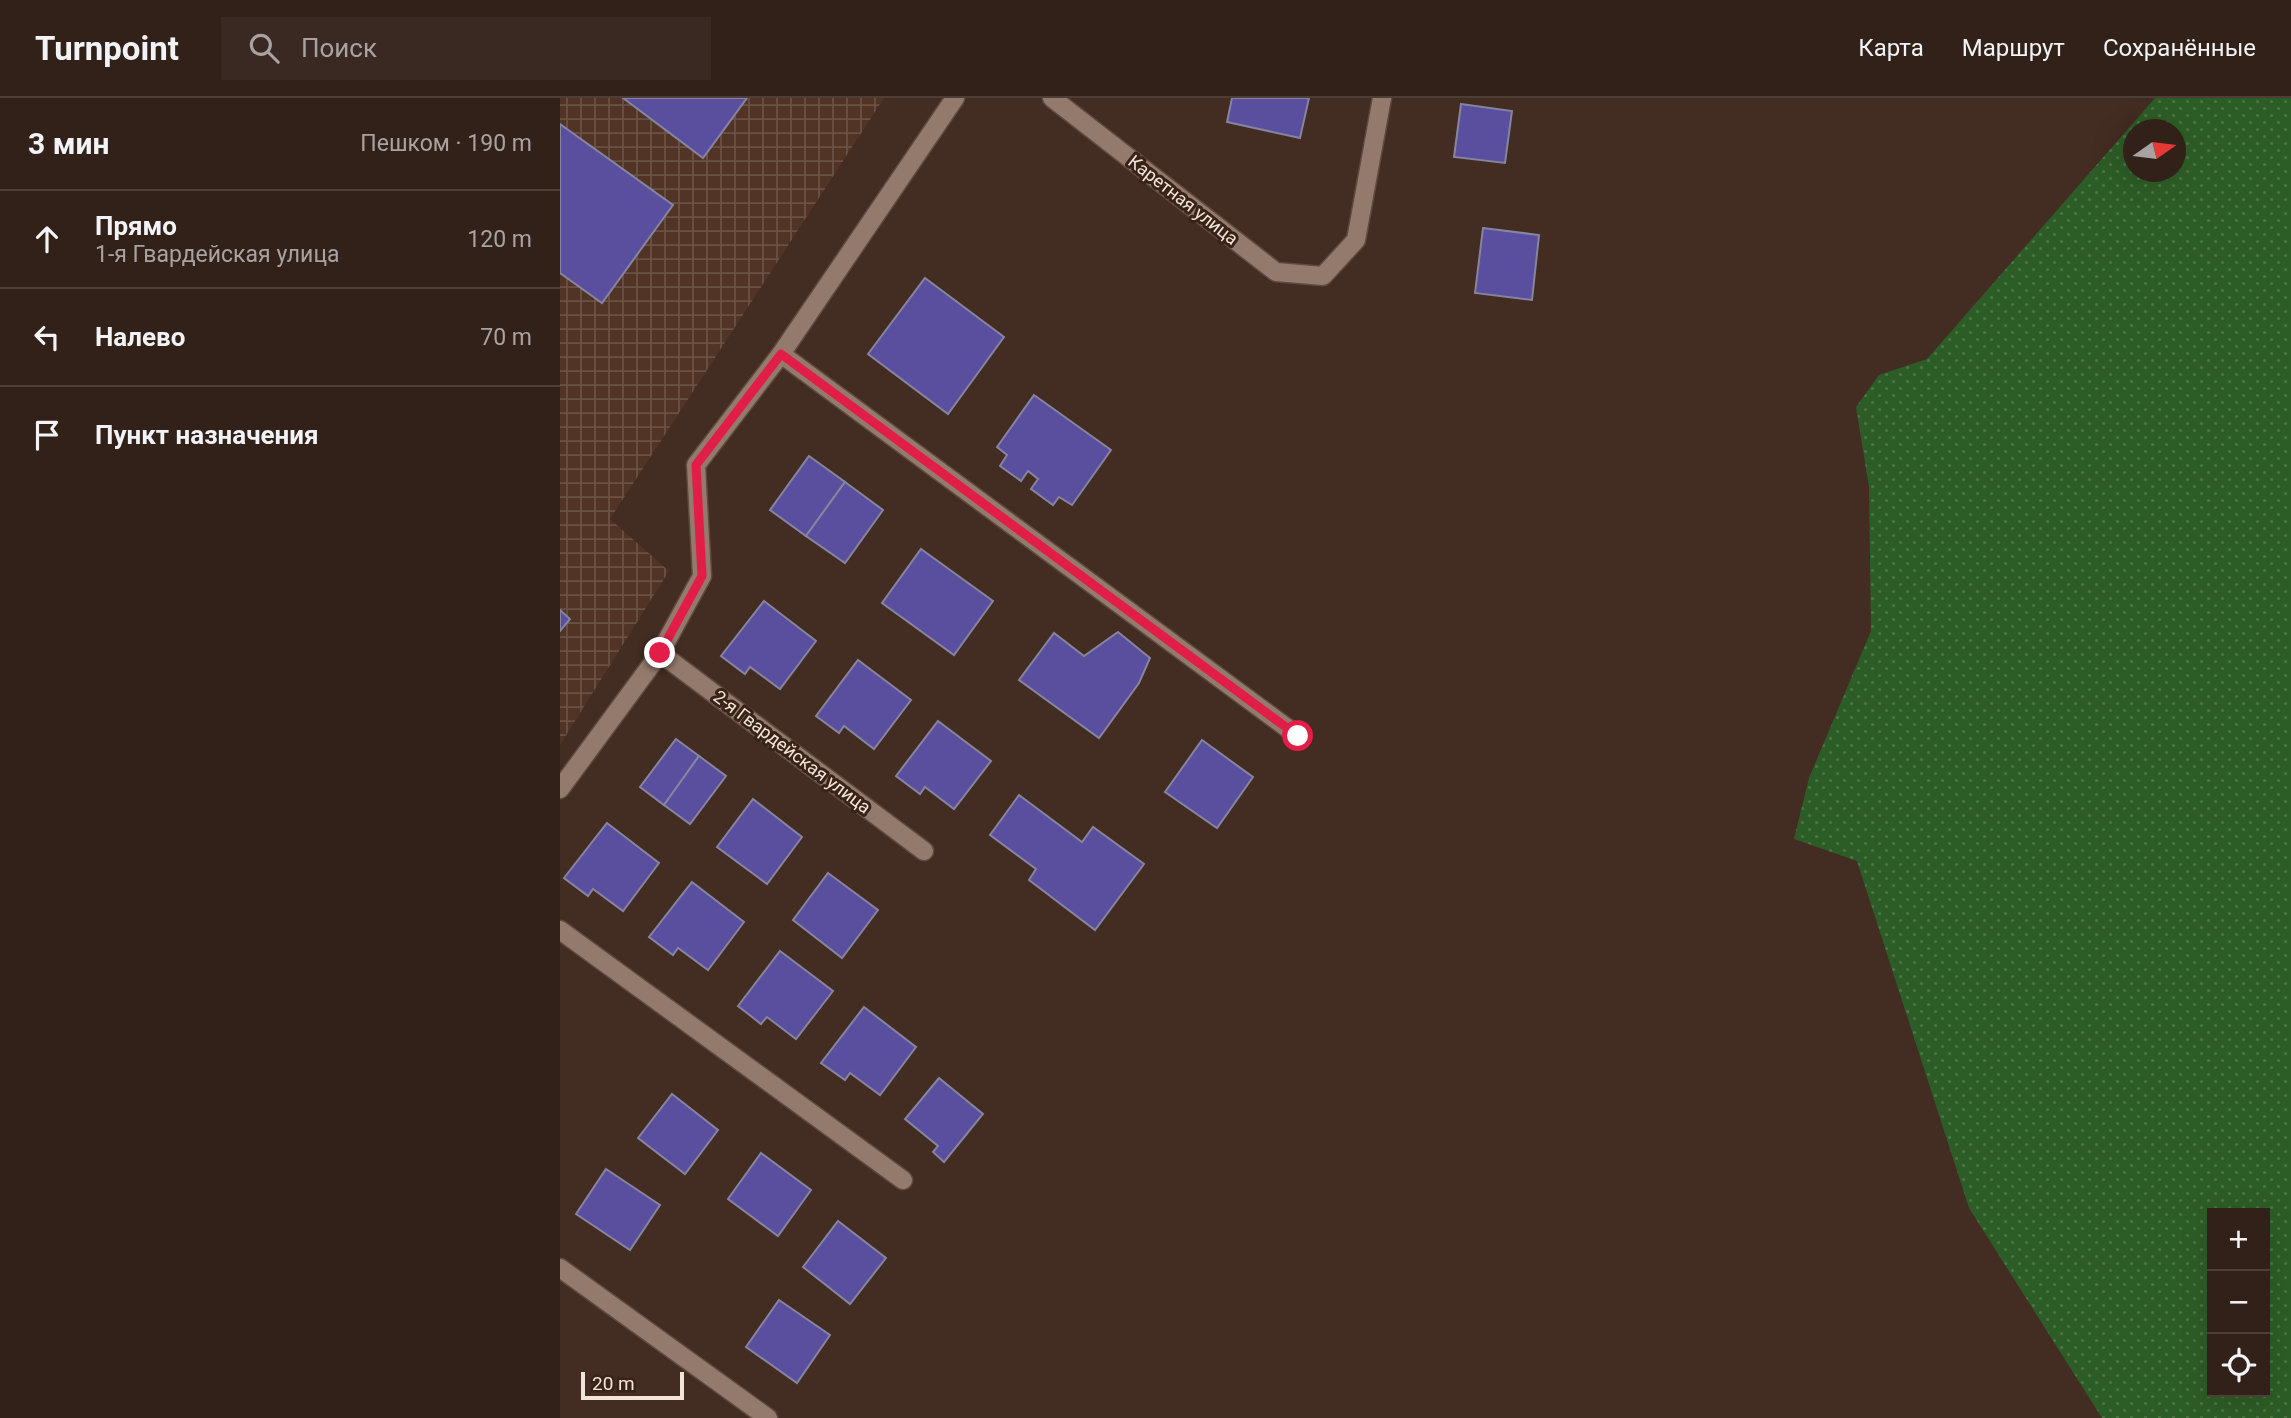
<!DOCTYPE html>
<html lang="ru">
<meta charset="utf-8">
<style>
:root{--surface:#322119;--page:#3a2922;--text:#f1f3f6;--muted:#a8a3a2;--line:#4d3e38}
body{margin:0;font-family:Roboto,sans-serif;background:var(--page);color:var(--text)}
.controls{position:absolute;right:21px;bottom:21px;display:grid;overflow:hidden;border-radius:0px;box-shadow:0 7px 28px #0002}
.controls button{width:63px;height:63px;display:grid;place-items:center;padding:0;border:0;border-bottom:2px solid var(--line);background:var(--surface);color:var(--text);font:35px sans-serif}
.compass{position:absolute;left:1563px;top:21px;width:63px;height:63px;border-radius:50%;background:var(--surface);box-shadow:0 7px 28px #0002;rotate:76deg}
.scale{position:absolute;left:21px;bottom:18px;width:103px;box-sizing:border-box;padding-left:7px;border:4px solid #f2e3db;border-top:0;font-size:19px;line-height:24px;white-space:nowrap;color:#f2e3db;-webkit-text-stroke:5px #392317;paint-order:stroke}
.stop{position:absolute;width:21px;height:21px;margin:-16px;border:5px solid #e11d48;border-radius:50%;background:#fff}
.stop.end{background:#e11d48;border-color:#fff;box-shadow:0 2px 7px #0008}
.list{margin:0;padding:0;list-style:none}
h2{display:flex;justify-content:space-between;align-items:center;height:91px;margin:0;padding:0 28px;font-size:30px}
h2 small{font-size:23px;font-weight:400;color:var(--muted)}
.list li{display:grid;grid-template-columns:46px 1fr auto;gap:21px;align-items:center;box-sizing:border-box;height:98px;padding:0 28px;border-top:2px solid var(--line)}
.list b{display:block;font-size:26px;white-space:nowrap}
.list p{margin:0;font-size:23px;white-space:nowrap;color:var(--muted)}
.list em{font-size:23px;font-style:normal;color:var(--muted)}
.icon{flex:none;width:38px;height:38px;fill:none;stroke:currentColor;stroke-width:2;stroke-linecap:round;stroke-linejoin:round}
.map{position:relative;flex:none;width:1731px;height:1320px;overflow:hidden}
header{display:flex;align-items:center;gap:42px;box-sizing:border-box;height:98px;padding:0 35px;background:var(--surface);border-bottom:2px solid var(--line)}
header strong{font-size:33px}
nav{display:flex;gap:38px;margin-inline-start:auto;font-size:24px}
.search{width:490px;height:63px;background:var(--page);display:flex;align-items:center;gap:18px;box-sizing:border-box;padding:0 24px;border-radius:0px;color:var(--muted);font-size:26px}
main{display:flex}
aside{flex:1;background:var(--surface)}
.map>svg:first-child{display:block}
.industrial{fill:url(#industrial-grid)}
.grass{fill:url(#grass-dots);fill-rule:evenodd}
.building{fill:#5a4e9e;stroke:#86849f;stroke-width:2}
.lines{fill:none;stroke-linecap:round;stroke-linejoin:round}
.lane-casing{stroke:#5d4a40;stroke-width:21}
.street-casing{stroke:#5d4a40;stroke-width:21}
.lane{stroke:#947a6c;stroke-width:18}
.street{stroke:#947a6c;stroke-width:18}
.route{stroke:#e11d48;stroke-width:9}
.labels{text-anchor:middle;stroke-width:6;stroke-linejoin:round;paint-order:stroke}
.street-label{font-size:18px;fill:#f2e3db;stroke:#392317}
</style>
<header>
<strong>Turnpoint</strong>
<div class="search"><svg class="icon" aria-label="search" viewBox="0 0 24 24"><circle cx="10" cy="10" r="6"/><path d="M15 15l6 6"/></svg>Поиск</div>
<nav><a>Карта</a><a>Маршрут</a><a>Сохранённые</a></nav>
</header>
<main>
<aside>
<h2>3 мин<small>Пешком · 190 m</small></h2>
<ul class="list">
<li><svg class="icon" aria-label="ahead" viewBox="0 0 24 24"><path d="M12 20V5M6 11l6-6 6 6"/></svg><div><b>Прямо</b><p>1-я Гвардейская улица</p></div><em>120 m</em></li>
<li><svg class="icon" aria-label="left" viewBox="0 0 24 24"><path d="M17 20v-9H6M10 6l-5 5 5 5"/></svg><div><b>Налево</b></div><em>70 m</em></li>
<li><svg class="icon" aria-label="arrive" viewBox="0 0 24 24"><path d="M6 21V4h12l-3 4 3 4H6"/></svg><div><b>Пункт назначения</b></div></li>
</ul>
</aside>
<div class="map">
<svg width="1731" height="1320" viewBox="0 0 1731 1320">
<defs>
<pattern id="industrial-grid" width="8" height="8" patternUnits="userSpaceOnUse" patternTransform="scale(1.75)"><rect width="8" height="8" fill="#513425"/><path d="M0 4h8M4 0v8" fill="none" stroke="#6a5144"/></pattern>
<pattern id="grass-dots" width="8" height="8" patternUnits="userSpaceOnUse" patternTransform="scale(1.75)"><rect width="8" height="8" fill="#2d5d26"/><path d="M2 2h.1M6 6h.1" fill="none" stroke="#4c7445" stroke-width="1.8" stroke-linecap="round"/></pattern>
</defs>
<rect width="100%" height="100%" fill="#432c21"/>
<!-- industrial -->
<path class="industrial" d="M0 0H324L50 421 109 473 0 647Z"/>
<!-- grass -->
<path class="grass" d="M1595 0H1731V1320H1542L1409 1110 1297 763 1234 741 1249 680 1311 533 1309 389 1296 309 1319 277 1367 261ZM1574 32H1616V74H1574ZM1652 1115H1705V1294H1652Z"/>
<!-- building -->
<g class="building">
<path d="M63 0H187L143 60Z"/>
<path d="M672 0H749L740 40 667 24Z"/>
<path d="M901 6 952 13 945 65 894 59Z"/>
<path d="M0 26 113 107 42 205 0 175Z"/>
<path d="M923 130 979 137 972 202 915 195Z"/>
<path d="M365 180 444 239 388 316 308 256Z"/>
<path d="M474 297 551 352 512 407 499 399 493 407 471 391 478 381 468 373 461 383 440 368 447 357 437 349Z"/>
<path d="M249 358 285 384 246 438 210 412Z"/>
<path d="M285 384 323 412 285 465 246 438Z"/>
<path d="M361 451 433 503 394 557 322 505Z"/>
<path d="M204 503 256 543 220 591 190 569 185 576 161 558Z"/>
<path d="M0 512 10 521 0 533Z"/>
<path d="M558 534 590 560 579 585 539 640 459 582 494 535 524 558Z"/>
<path d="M298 562 351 602 314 651 284 628 279 635 256 618Z"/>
<path d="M378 623 431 663 394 711 365 689 360 696 336 678Z"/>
<path d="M116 641 139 658 104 707 80 689Z"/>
<path d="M642 642 693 679 657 730 605 694Z"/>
<path d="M139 658 166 678 130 726 104 707Z"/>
<path d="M459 697 522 744 533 729 584 766 535 832 469 782 476 771 430 737Z"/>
<path d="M193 701 242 739 207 786 157 749Z"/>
<path d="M47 725 99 765 63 813 33 791 28 798 4 780Z"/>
<path d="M268 775 318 812 282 860 233 822Z"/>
<path d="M132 784 184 824 148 872 118 850 113 857 89 839Z"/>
<path d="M220 853 273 893 236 941 207 919 201 926 178 908Z"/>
<path d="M304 909 356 949 320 997 290 975 285 982 261 965Z"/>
<path d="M379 980 423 1016 384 1064 373 1054 378 1048 345 1021Z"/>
<path d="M112 996 158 1032 125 1076 78 1040Z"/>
<path d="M201 1055 251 1092 218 1138 168 1101Z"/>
<path d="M46 1071 100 1107 70 1152 16 1116Z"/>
<path d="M278 1123 326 1160 290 1206 243 1169Z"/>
<path d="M219 1202 270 1237 237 1285 186 1249Z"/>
</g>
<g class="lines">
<!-- lane casing -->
<g class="lane-casing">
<g id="lane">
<path d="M221 256 738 638"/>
<path d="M100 555 364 753"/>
<path d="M0 832 343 1082"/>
<path d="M0 1170 208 1320"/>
</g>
</g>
<!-- street casing -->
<g class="street-casing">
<g id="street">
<path d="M492 0 716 174 763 178 796 142 822 0"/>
<path d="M0 691 100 555 142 478 136 367 221 256 395 0"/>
</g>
</g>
<!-- lane -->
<use href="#lane" class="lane"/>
<!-- street -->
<use href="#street" class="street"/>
</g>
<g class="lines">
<!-- route -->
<path class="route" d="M100 555 142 478 136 367 221 256 738 638"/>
</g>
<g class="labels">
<!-- street labels -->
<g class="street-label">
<text transform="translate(623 102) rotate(38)" y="6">Каретная улица</text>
<text transform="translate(232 654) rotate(37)" y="6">2-я Гвардейская улица</text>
</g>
</g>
</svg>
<div class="controls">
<button>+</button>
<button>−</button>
<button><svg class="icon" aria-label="locate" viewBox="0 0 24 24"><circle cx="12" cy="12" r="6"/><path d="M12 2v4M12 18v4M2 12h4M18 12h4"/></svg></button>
</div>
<svg class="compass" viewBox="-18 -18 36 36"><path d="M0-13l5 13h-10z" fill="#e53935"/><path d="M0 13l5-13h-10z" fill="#a8a3a2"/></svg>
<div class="scale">20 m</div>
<div class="stop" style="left:738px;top:638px"></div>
<div class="stop end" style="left:100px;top:555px"></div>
</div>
</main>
